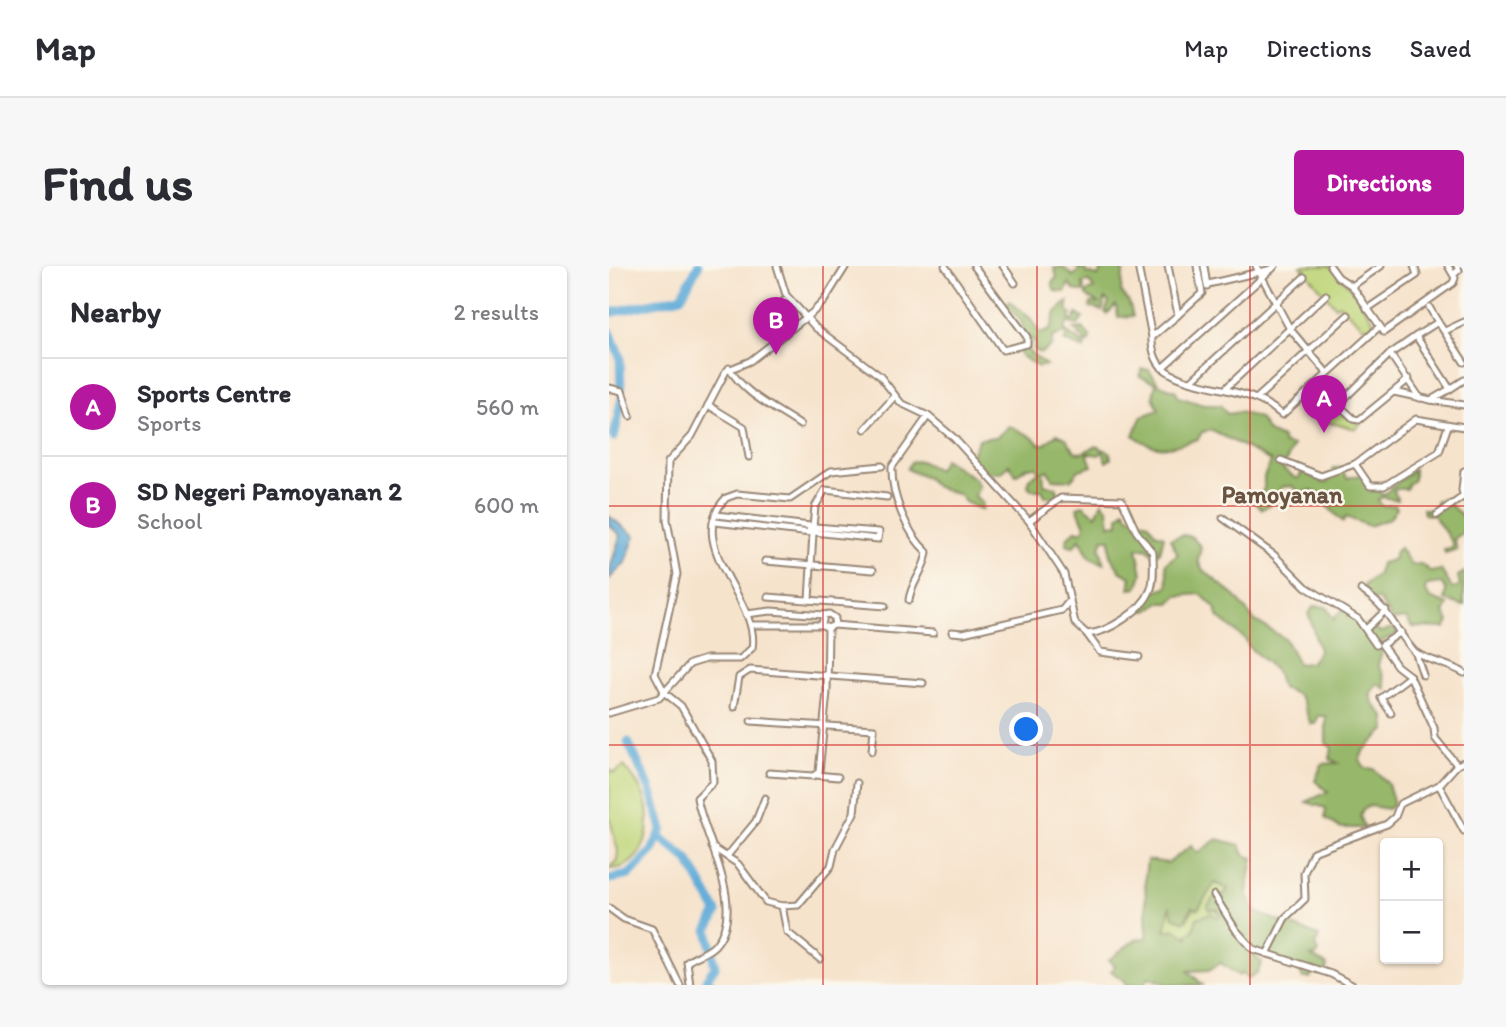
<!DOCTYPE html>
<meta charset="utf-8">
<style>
:root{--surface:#fff;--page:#f7f7f7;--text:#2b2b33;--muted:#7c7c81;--line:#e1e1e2;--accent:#b5179e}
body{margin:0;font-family:Itim,sans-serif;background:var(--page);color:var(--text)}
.controls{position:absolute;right:21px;bottom:21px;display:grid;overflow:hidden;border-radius:7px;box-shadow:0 2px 5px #0004}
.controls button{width:63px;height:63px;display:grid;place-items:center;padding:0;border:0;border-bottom:2px solid var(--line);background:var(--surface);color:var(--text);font:35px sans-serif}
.you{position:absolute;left:418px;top:464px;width:24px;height:24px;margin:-18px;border:5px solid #fff;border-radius:50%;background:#1a73e8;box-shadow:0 0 0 10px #1a73e833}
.badge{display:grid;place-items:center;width:46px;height:46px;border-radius:50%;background:var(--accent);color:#fff;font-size:23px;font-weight:700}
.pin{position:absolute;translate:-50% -58px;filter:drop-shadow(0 2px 4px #0008)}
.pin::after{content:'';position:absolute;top:37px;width:24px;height:21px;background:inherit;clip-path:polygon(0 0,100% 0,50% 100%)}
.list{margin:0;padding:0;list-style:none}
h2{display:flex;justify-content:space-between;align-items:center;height:91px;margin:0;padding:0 28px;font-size:30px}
h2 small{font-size:23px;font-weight:400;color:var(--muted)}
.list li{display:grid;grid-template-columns:46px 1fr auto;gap:21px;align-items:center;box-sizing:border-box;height:98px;padding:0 28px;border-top:2px solid var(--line)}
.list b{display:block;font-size:26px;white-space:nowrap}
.list p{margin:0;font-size:23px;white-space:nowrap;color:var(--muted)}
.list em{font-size:23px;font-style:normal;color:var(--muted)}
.map{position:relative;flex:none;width:855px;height:719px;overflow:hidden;border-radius:7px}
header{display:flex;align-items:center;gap:42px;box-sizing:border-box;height:98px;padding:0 35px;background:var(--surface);border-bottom:2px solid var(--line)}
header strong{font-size:33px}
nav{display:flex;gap:38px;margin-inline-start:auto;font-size:24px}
.intro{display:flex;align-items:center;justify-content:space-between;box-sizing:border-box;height:168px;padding:0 42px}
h1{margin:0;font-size:49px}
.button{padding:18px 32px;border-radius:7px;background:var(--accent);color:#fff;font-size:24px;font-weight:700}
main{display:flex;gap:42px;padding:0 42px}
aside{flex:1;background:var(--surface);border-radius:7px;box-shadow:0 2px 5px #0004}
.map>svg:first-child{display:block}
.green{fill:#bfd67a;stroke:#7d804c;stroke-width:2}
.forest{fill:#97b76a;stroke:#697044;stroke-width:2;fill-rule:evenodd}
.water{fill:#5fabd8;stroke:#4d6a7b;stroke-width:2}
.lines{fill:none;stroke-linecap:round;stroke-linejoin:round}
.river{stroke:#5fabd8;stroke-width:9}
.minor-casing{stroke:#988675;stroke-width:9}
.minor{stroke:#fff;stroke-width:5}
.grid{fill:none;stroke:#d62828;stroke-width:2;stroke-opacity:0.55}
.labels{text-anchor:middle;stroke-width:5;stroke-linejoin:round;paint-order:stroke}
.neighbourhood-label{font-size:24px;font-weight:bold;fill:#6b5341;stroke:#fbf7ec}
</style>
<header>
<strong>Map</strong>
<nav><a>Map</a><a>Directions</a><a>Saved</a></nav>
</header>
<div class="intro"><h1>Find us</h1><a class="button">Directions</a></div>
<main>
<aside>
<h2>Nearby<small>2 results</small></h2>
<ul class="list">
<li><span class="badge">A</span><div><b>Sports Centre</b><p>Sports</p></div><em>560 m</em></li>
<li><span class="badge">B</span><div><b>SD Negeri Pamoyanan 2</b><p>School</p></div><em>600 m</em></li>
</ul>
</aside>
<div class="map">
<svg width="855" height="719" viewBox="0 0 855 719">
<rect width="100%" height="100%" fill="#fbf7ec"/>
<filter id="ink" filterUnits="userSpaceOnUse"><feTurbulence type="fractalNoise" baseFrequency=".0143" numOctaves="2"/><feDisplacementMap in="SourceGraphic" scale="14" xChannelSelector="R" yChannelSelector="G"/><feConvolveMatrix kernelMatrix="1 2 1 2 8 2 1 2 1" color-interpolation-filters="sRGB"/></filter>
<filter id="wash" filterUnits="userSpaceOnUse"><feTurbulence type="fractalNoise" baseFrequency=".00686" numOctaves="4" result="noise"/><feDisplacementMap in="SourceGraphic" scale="28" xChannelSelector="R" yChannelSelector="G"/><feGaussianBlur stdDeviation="1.57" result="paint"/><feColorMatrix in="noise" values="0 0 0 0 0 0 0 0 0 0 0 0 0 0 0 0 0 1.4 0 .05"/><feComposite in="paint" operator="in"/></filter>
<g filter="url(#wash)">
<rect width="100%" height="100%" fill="#f6e3cc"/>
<!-- green -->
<g class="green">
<path d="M692 0H721L744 24 765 56 760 66 730 38 726 40Z"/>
<path d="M715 134 720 140C733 140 737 155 751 158L747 163 717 156 708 149 710 137Z"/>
<path d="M15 500C22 509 30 518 34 528 46 558 37 603 0 603L8 594 9 585 0 550V503L5 507Z"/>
<path d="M606 617 619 623 606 642 612 650 588 657 580 672 556 665 560 640 578 654C584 639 596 631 606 617Z"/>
</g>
<!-- forest -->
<g class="forest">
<path d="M466 0H475L477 7 489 10 492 5 489 0H515L512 26 520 36 524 50 509 51 507 39 498 48 496 46 500 36 496 33 493 45 481 41 482 37 491 38 477 30V26L485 22 480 16 474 17 475 26 465 24 460 17 456 26 446 25 443 17 448 11 445 2 454 1 464 10 471 4Z"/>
<path d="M400 35 422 53 431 68 441 64 447 46 459 36V46L463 48 460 54 464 55 468 48 474 52 469 59 459 57 455 63 465 72H469L472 78 476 74 465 63 473 62 481 70 480 76 476 78 475 83 455 75 458 71 456 67 443 71V79L432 87 425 84 426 74H420V86L437 99 429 101 411 89 410 80 417 73 412 55 397 39Z"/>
<path d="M533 103 540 104 551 119 567 125 569 131 595 139H611L618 148 631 146 650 152 659 166 673 172 675 178 684 180 674 203 686 212H690L693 205 715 217 719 216 724 202H732L738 212 751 209 774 229 805 203V214L799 218 798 223H787L785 226 789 234 773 231 769 234 773 240 786 239 788 242 780 253 760 260 737 251 734 256 710 232 709 227 702 224 691 227 683 220 672 221 667 236 653 243 644 235 655 223V211L662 195 603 164 593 166 589 173C560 181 551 189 524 169L533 150 550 144 544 131 547 117 530 110Z"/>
<path d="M400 160C410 166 422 167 430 178H436L448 168 457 172 466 186 473 187 487 180 501 186 502 193 497 196 494 185 490 189 478 187 483 200 470 204 462 214 444 213 438 204 434 206 435 218 447 221 450 228 446 231H437L433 224H423L419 220 421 212 430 206 427 201H418L407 209 400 198 393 206C377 209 368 207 361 192L370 173 388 171Z"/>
<path d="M335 193 365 212 370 220 366 230 373 237V244L356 236 351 229 327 221 317 211 298 203 302 196 312 195 329 204Z"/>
<path d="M834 232 855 252V266L845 273 848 283 836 287 835 283 842 282 844 278 824 249 815 248 814 243 824 244 828 241 827 235Z"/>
<path d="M493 236 499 243 501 259 510 258V250L516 244 519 250 540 257 546 267 555 270 551 286 545 289 538 282 528 283 533 308 528 322 520 323 522 311 512 306 501 290V273H494L491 282 495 298 481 292 471 273 464 281 458 278V272L467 264 473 266 476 260 468 241 474 239 487 249Z"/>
<path d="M574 269 583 271 592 281 589 295 593 303 627 331 645 354 676 373 689 398 701 397 710 385C706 372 704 358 699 348L705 340 717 341 725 354 727 349 739 340 749 357 773 366 782 362 788 364V367L772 376 774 382 769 399 775 410 777 423 768 418 761 428 765 439 776 451V464L754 485 751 494 756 502 765 503 779 518 785 538 779 543 761 540 754 543 751 550 756 562H731L716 552 717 542 697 536 719 526 706 515 713 498 729 497 721 493 723 482 717 477V450H709L707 458H702C692 438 699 429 672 422L667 405 640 381 636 373 610 352 606 342 592 328 568 330 561 337H550L539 345 531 343 541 328 559 320 557 297 569 288 561 273Z"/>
<path d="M791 282 802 299 812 298 822 306 832 304 843 322 851 320 849 310 855 306V340L836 334 837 323 833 317 818 319 816 324 821 332 839 339 835 347 840 355 836 362 803 361 797 352 784 354 770 334 757 333 755 319 769 308 772 297 784 294 786 286Z"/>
<path d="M608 573 631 579 635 589 644 592 638 626 646 646 710 670 706 680 710 685 707 690H701L718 699 716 709 704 707 701 712H694L688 700 648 686 646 691 653 696 648 707 639 712 634 707 630 710 612 697 600 704 579 705 594 719H559L540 711 534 719H516L517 716 502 705 506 700 500 694 527 673 538 672 536 611 538 594 559 597 582 580 589 587ZM606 617 619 623 617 627 605 631 599 640 600 644 609 643 611 650 607 651 602 647 588 652 584 665 578 668 579 672 566 663 556 665 561 640 564 650 575 656 583 641 589 643Z"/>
</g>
<!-- water -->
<path class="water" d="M0 250 26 270 16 297 0 313C0 299 8 284 11 269L0 259Z"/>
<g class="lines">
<!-- river -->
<g class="river">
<path d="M0 47 72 31 89 0"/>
<path d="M0 65 11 91 12 124"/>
<path d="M5 171 13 132"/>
<path d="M50 570 79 594 108 646 99 663 106 701 97 714 104 719"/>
<path d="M0 613 20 609 43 585 53 563 41 523 19 476"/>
</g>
</g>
</g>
<g filter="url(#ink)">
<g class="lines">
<!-- minor casing -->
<g class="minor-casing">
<g id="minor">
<path d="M168 0 177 29 207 62 271 110 292 137 319 150"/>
<path d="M336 0 394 84 418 78V71L365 0"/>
<path d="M394 0 406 17"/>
<path d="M529 0 543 71 569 49 559 0"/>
<path d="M595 0 598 20"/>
<path d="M647 0 681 63 718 107"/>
<path d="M721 0 729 11 743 20 775 66 844 17 846 12 839 0"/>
<path d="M845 8 850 4 848 0"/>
<path d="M599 18 663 3"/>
<path d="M743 20 772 0"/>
<path d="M175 35 162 48 176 68"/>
<path d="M820 41 829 56"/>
<path d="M758 43 808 9 805 0"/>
<path d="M569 49 593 27 588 0"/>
<path d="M836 65 855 56"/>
<path d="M807 70 781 88 811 132"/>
<path d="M543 71C542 80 546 95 553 101 578 125 638 117 673 149L770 61"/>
<path d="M781 88 733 135V142L745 153 750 154 800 113"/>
<path d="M855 96 829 56 807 70 841 123 855 114"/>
<path d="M120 102C137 130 165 141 191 159"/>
<path d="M553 102 666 0"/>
<path d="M583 114 695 11"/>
<path d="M618 121 717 29"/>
<path d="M0 122 13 125 21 150"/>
<path d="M785 126 822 134 841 123"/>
<path d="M648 132 739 49"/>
<path d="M822 134 855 139"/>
<path d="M99 139 135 161 140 191"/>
<path d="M256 163 286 130"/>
<path d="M672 194 712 210 746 198 807 153 855 161"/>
<path d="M746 198 761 220H775L830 186 839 160"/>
<path d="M855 205 853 224 855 231"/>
<path d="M108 249 201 260"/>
<path d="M828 249 855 230"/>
<path d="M614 252 665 289 697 321 749 353 767 379"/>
<path d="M106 256 202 267 207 264 206 261 201 260 200 266"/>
<path d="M204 260 206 241 216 224 278 231"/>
<path d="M205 266 269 273 270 266 206 261"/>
<path d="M156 295 264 304"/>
<path d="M752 324C781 342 784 362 805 385 813 393 843 399 855 407"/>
<path d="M159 331 276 340"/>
<path d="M200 334 204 267"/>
<path d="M300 334C302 316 316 305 318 286 298 268 282 229 283 201L319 150 345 172 420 255 452 232 513 234 527 265 544 287C544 298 546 315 541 325 533 345 498 367 478 368L466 357 455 308 420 255"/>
<path d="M137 348 162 345 215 349"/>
<path d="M142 359H213L219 362 225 359 226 352 220 348 215 349 213 359"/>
<path d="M225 359 324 367"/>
<path d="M757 363 777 344"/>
<path d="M343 366 354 367 453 344 461 334"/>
<path d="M478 368 491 386 530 391"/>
<path d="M807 388 814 409"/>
<path d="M801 410 825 462 826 472 848 499"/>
<path d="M125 441 130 411 141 404 314 417"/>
<path d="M0 447 50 432 81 398 97 393H131L143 382C152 335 72 278 117 232L128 228 181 233 222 205 273 200"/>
<path d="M782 447 772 432 801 410 788 400 773 379 792 366"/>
<path d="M142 455 265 463 263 485"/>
<path d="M160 507 204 510 210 506 218 426 219 362"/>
<path d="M207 509 229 511"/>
<path d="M830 519 855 565"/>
<path d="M103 581 129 598 157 636 173 640 178 666 211 693"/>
<path d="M119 589 147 555 156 532"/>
<path d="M605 629 627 664 644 683 722 708 743 719"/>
<path d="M173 640 189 639 222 600 226 583 245 547 248 517"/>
<path d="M0 642 15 653 43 663 71 719"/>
<path d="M658 688 676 652 696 633 695 607 704 586 778 558 786 551 791 538 830 519 848 499 855 496"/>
<path d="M81 719 78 696C86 690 99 687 106 679 139 642 95 572 88 532L104 516 103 495 72 440 56 427 46 408 68 308 58 254 59 196 83 170 117 105 141 95 204 46 215 35 237 0"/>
</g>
</g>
<!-- minor -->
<use href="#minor" class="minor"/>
</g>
</g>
<!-- grid -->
<path class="grid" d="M214 0V719M428 0V719M641 0V719M0 240H855M0 479H855"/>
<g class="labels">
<!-- neighbourhood labels -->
<g class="neighbourhood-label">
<text x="673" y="237">Pamoyanan</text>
</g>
</g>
</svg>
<div class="controls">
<button>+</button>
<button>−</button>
</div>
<div class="you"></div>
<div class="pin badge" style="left:715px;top:167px">A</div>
<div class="pin badge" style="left:167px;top:89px">B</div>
</div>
</main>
